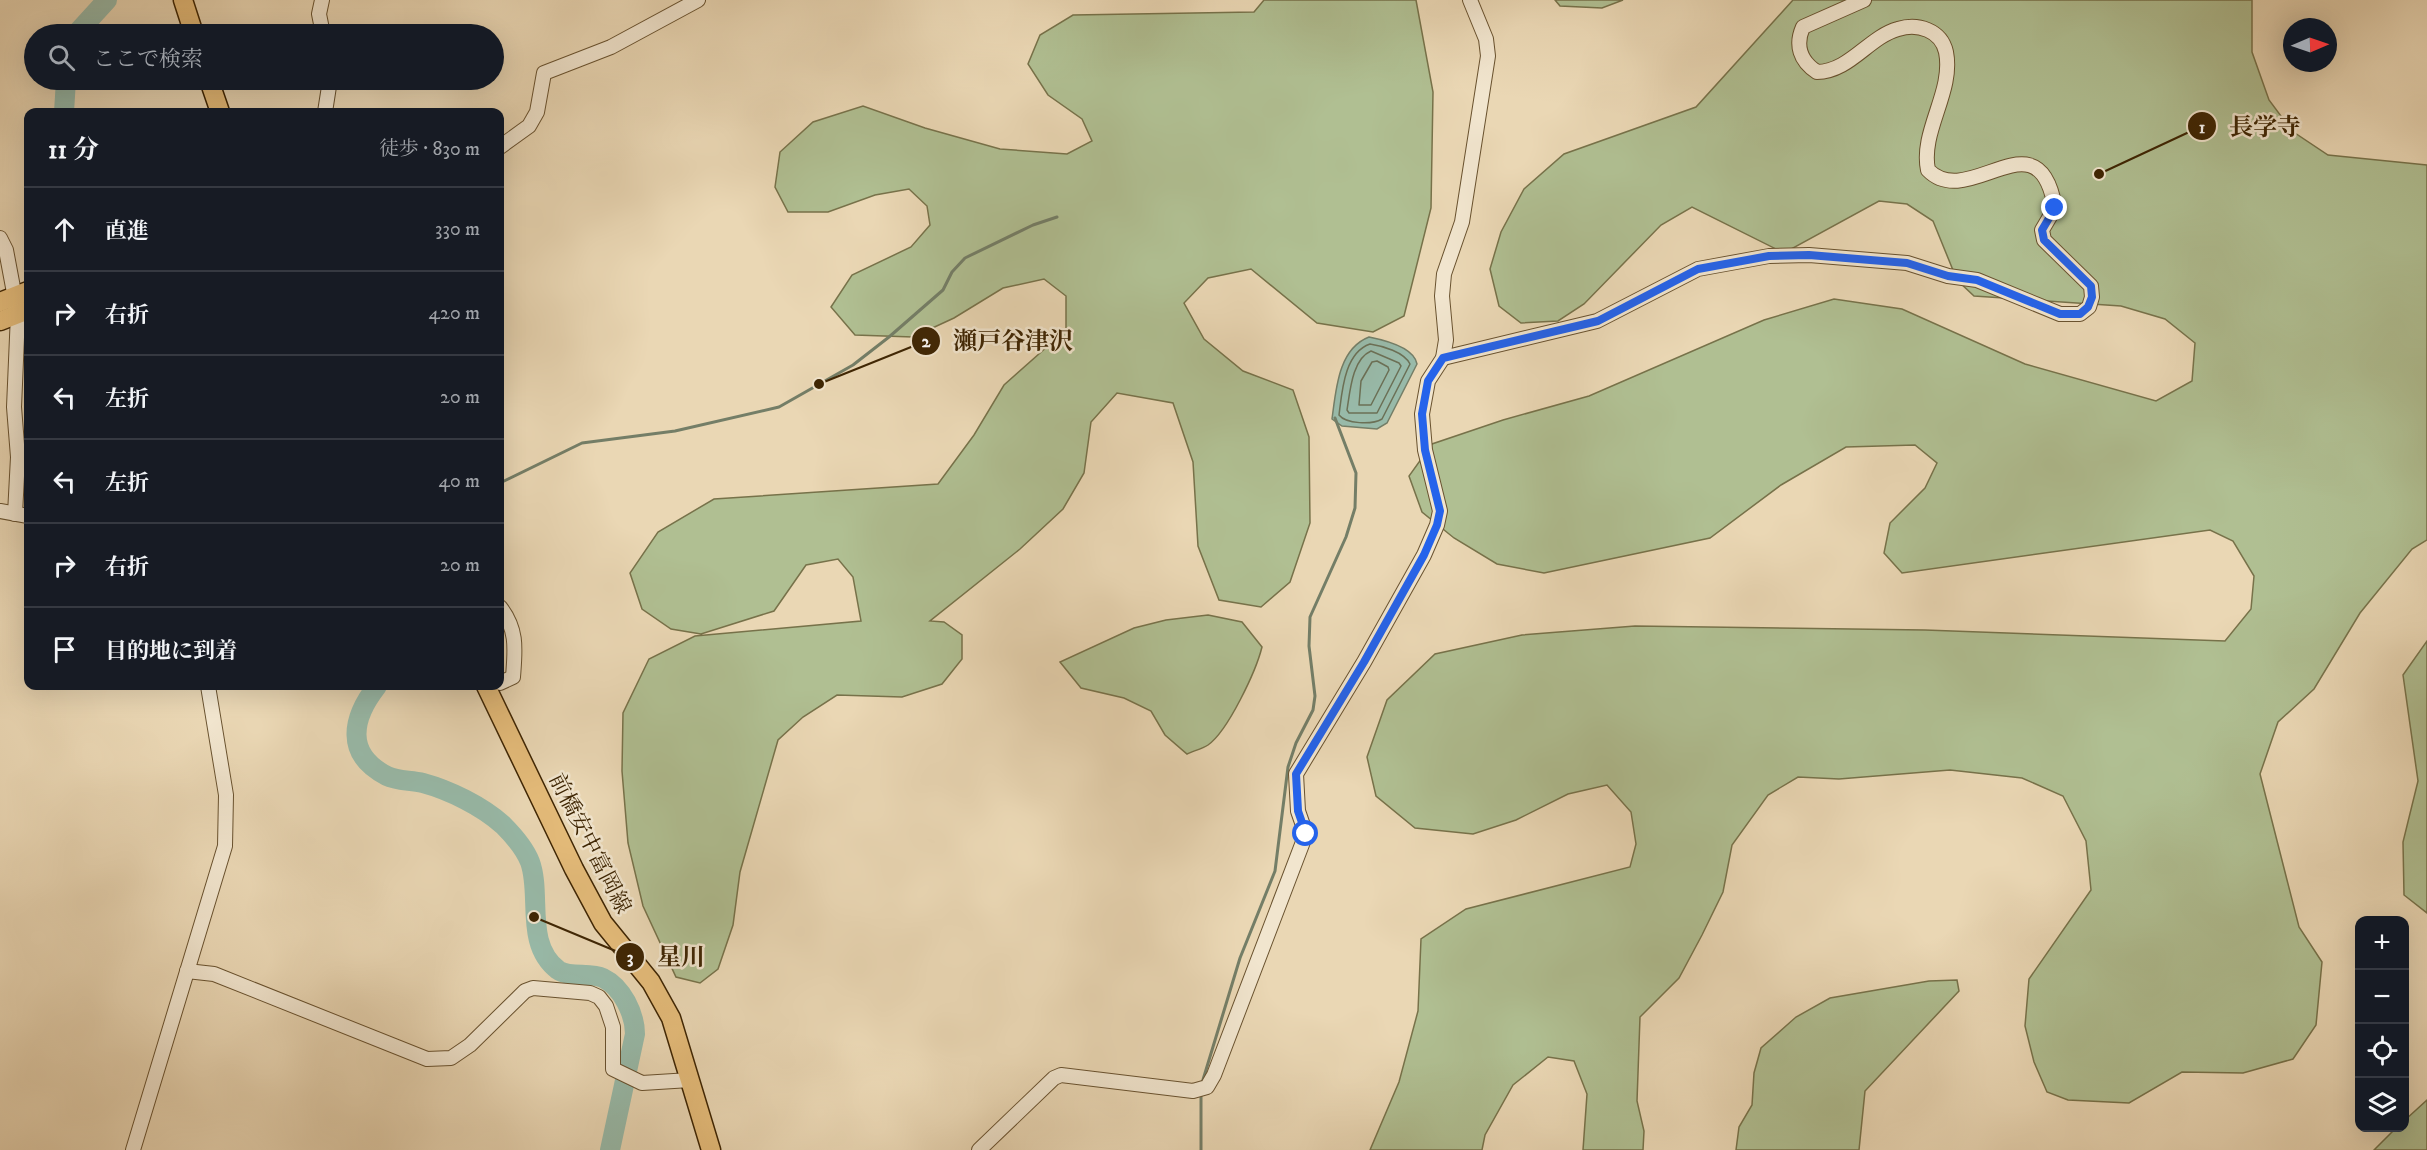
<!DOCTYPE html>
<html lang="ja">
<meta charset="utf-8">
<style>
:root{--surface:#171b24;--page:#20242c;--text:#f1f3f6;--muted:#9ea1a6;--line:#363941}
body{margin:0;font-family:"IM FELL DW Pica","Noto Serif JP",serif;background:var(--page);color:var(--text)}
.controls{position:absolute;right:18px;bottom:18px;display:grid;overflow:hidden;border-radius:12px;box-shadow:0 6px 24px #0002}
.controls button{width:54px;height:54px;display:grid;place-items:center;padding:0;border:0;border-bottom:2px solid var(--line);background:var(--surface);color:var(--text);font:30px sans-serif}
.compass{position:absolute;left:2283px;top:18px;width:54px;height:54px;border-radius:50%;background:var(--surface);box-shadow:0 6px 24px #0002;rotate:88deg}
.stop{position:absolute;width:18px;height:18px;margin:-14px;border:4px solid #2563eb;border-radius:50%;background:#fff}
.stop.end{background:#2563eb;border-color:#fff;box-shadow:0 2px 6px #0008}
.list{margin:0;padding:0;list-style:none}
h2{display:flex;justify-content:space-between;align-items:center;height:78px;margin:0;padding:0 24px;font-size:26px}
h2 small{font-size:20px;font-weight:400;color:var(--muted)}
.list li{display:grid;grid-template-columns:39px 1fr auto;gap:18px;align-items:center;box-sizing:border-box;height:84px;padding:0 24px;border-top:2px solid var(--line)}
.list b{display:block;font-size:22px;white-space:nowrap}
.list em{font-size:20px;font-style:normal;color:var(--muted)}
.icon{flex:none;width:33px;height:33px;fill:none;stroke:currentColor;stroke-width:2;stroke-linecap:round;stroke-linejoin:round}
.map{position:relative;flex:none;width:2427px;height:1150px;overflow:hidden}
.search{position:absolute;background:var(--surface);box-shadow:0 6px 24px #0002;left:24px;top:24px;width:480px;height:66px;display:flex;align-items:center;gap:15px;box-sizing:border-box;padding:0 21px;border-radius:33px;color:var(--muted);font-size:22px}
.panel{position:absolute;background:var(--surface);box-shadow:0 6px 24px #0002;left:24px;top:108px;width:480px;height:582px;border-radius:12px}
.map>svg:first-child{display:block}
.green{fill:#b0bf92;stroke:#77724a;stroke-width:1.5}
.water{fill:#98baa9;stroke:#747e67;stroke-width:1.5}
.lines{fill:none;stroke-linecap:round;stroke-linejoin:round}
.shore{stroke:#6b7056;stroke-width:1.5}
.stream{stroke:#747e67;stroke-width:3}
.river{stroke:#98baa9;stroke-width:20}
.minor-casing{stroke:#69522f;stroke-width:16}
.major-casing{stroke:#3e2503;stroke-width:21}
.minor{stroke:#f1e5ce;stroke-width:14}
.major{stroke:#e5bc7a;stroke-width:18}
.route{stroke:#2563eb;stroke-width:8}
.labels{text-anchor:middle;stroke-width:5;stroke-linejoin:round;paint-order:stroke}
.street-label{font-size:22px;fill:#3e2503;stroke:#f1e5ce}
.leader{fill:none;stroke:#3e2503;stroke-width:2}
.callout-dot{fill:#3e2503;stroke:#f1e5ce;stroke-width:2}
.mark-label{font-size:18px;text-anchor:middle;font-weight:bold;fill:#fff}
.callout-label{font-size:24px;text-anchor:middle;font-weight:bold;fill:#3e2503;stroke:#f1e5ce;stroke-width:5;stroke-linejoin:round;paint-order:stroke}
</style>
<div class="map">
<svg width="2427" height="1150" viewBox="0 0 2427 1150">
<rect width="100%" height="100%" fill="#ead7b4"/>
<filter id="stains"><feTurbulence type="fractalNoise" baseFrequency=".00333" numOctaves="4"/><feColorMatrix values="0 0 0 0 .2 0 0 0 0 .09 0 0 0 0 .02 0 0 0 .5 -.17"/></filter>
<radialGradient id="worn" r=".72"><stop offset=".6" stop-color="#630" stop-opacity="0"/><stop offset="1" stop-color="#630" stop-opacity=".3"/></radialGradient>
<!-- green -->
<g class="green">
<path d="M1264 0H1416L1433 92 1431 208 1404 316 1373 332 1317 323 1251 269 1208 278 1184 303 1204 339 1243 371 1293 390 1309 437 1310 523 1290 582 1261 607 1219 600 1198 546 1193 462 1173 403 1117 393 1091 422 1084 473 1063 509 1020 549 930 621 944 622 962 635V659L942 684 902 697 837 695 803 717 778 740 740 872 733 925 718 969 700 983 676 977 643 906 628 843 622 771 623 713 649 659 695 636 861 621 853 577 838 559 806 565 774 611 701 634 671 629 642 609 630 573 658 532 714 499 938 484 974 435 1004 385 1066 330V296L1044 279 1003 288 954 318 913 337 855 335 831 307 852 275 911 247 930 225 927 206 909 189 875 195 828 212H788L775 187 780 152 813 122 863 106 925 128 1000 149 1067 154 1092 141 1082 119 1048 95 1028 64 1040 35 1073 15 1254 12Z"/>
<path d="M1555 0H1623L1602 8 1560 6Z"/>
<path d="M1793 0H2252V52L2269 100 2292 131 2328 155 2427 165V540L2412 549 2360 613 2314 689 2278 722 2260 774 2299 927 2322 962 2316 1025 2293 1059 2243 1073 2182 1072 2129 1103 2068 1100 2047 1092 2034 1062 2025 1026 2029 979 2091 890 2086 841 2063 796 2022 778 1950 770 1839 779 1798 777 1768 795 1732 845 1723 892 1702 935 1679 978 1640 1017 1637 1101 1644 1131 1643 1150H1583L1587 1094 1574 1061 1548 1057 1513 1085 1485 1135 1482 1150H1370L1399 1082 1418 1011 1421 939 1466 909 1630 867 1636 844 1631 812 1607 785 1568 794 1516 820 1473 834 1415 828 1376 796 1367 757 1387 700 1435 654 1522 635 1635 626 1925 630 2225 641 2251 609 2254 576 2233 541 2210 530 1902 573 1884 553 1890 523 1925 488 1937 463 1915 445 1846 447 1781 485 1710 538 1544 573 1497 564 1454 538 1422 512 1409 476 1432 444 1503 420 1589 396 1764 320 1834 299 1902 309 2025 364 2156 401 2192 381 2195 343 2165 319 2121 306 1974 296 1957 280 1933 221 1907 204 1879 201 1784 253 1692 207 1661 225 1584 304 1558 321 1521 323 1499 306 1490 269 1501 232 1524 189 1564 154 1696 107Z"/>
<path d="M1208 615 1242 622 1262 647C1256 671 1228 731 1208 745 1202 749 1193 751 1187 754L1165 735 1151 711 1124 698 1081 688 1060 662 1134 628 1166 620Z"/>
<path d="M2427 641V913L2404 895 2403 842 2418 781 2403 675Z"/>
<path d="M1957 980 1959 991 1865 1091 1859 1150H1736L1739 1127 1752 1105 1754 1073 1761 1048 1796 1017 1830 998 1929 981Z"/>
<path d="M2427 1100V1150H2374L2396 1128H2404L2405 1120Z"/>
</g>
<!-- water -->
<path class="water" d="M1369 337C1384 340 1414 347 1417 364L1387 423 1377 429 1342 426 1332 419C1336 390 1338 349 1369 337Z"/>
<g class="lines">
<!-- shore -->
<g class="shore">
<path d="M1370 344C1383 346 1404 352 1410 364L1382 419C1372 425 1346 424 1339 415 1342 392 1344 353 1370 344Z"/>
<path d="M1371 351 1399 363 1401 366 1377 413H1349L1347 410C1350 392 1352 359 1371 351Z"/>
<path d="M1377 361 1388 367 1389 370 1371 405H1359L1361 381 1372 362Z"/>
</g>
<!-- stream -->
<g class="stream">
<path d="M500 483 582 443 675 431 779 407 853 365 889 337 943 290 952 272 965 258 1033 225 1057 217"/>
<path d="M1202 1083 1240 958 1275 871 1288 767 1296 743 1313 710 1315 696 1309 646 1310 617 1346 537 1355 508 1356 473 1335 418"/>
<path d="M1201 1150V1092"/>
</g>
<!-- river -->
<g class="river">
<path d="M76 34 107 0"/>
<path d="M64 112 66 80"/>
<path d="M377 686C352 718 344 754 387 776 397 781 411 780 423 783 449 790 482 806 503 825 513 835 525 849 530 862 542 895 524 944 558 970 569 978 590 972 603 978 622 987 635 1014 635 1034L610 1150"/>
</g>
<!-- minor casing -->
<g class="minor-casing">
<g id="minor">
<path d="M322 0 319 14 323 34"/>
<path d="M325 112 330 80"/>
<path d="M500 147 529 126 537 112 544 73 611 47 698 0"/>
<path d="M0 238 6 250 18 314 14 407 18 457 15 514"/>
<path d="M1443 358 1597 321 1698 269 1769 256 1809 255 1907 263 1948 276 1977 280 2060 314H2080L2089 307 2092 297 2091 286 2044 240 2042 230 2055 208C2039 111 1969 212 1928 170 1920 131 1954 92 1946 52 1941 30 1918 23 1898 29 1869 37 1849 72 1817 72 1800 61 1795 45 1803 27L1864 0"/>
<path d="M0 511 28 516"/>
<path d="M500 607C518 630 515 650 513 677L500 683"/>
<path d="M187 971 214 974 427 1059 451 1058 470 1045 525 991 533 988 590 993 599 997 606 1006 613 1027V1069L642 1083 690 1080"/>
<path d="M133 1150 225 846 226 795 208 686"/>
<path d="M979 1150 1054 1078 1061 1075 1193 1091 1207 1087 1214 1075 1306 834 1298 811 1296 774 1364 662 1424 555 1437 525 1440 511 1425 450 1422 414 1428 381 1443 358 1446 340 1442 296 1444 274 1462 222 1488 56 1486 39 1470 0"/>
</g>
</g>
<!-- major casing -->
<g class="major-casing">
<g id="major">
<path d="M183 0 194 34"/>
<path d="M209 80 220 112"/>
<path d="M0 302 28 291"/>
<path d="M0 321 28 310"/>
<path d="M486 686 574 869 603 923 651 982 671 1018 711 1150"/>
</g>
</g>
<!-- minor -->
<use href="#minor" class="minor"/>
<!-- major -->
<use href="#major" class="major"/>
</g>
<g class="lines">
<!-- route -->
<path class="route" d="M1306 834 1298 811 1296 774 1364 662 1424 555 1437 525 1440 511 1425 450 1422 414 1428 381 1443 358 1598 321 1698 269 1769 256 1809 255 1907 263 1948 276 1977 280 2060 314H2080L2088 307 2092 297 2091 286 2044 240 2042 230 2055 208"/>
</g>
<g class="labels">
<!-- street labels -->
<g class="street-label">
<text transform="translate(591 843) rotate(63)" y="8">前橋安中富岡線</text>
</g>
</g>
<!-- callouts -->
<path class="leader" d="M2099 174L2202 126M819 384L926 341M534 917L630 957"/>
<g class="callout-dot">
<circle cx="2099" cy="174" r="6"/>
<circle cx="819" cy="384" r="6"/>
<circle cx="534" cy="917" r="6"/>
<circle cx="2202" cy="126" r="15"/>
<circle cx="926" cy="341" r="15"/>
<circle cx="630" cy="957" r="15"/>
</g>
<g class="mark-label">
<text x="2202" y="133">1</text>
<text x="926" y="347">2</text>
<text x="630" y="963">3</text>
</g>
<g class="callout-label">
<text x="2265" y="135">長学寺</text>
<text x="1013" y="349">瀬戸谷津沢</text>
<text x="681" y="965">星川</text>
</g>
<rect width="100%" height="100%" filter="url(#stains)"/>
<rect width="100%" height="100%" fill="url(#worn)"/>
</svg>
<div class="controls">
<button>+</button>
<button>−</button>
<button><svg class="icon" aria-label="locate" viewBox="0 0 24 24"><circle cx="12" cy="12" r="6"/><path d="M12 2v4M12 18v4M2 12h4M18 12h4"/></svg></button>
<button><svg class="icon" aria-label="layers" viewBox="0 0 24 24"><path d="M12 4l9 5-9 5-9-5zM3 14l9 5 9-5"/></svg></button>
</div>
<svg class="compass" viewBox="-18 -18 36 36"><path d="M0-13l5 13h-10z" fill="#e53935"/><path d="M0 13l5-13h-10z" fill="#9ea1a6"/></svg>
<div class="stop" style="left:1306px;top:834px"></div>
<div class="stop end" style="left:2055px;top:208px"></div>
<div class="search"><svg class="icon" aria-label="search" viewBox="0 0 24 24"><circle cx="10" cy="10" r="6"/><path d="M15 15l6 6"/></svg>ここで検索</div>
<section class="panel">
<h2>11 分<small>徒歩 · 830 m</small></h2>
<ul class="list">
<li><svg class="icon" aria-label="ahead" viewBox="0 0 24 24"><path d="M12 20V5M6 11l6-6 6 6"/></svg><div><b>直進</b></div><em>330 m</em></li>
<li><svg class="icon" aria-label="right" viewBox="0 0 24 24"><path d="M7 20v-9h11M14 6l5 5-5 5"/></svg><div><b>右折</b></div><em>420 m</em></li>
<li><svg class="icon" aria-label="left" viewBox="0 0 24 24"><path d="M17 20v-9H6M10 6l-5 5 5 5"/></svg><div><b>左折</b></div><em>20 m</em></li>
<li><svg class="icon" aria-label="left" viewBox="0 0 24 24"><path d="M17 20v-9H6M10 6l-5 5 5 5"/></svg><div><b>左折</b></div><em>40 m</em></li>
<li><svg class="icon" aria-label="right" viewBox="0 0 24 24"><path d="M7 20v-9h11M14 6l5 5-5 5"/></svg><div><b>右折</b></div><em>20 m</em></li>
<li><svg class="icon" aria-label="arrive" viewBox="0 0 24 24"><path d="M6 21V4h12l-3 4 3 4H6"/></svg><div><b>目的地に到着</b></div></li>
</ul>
</section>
</div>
